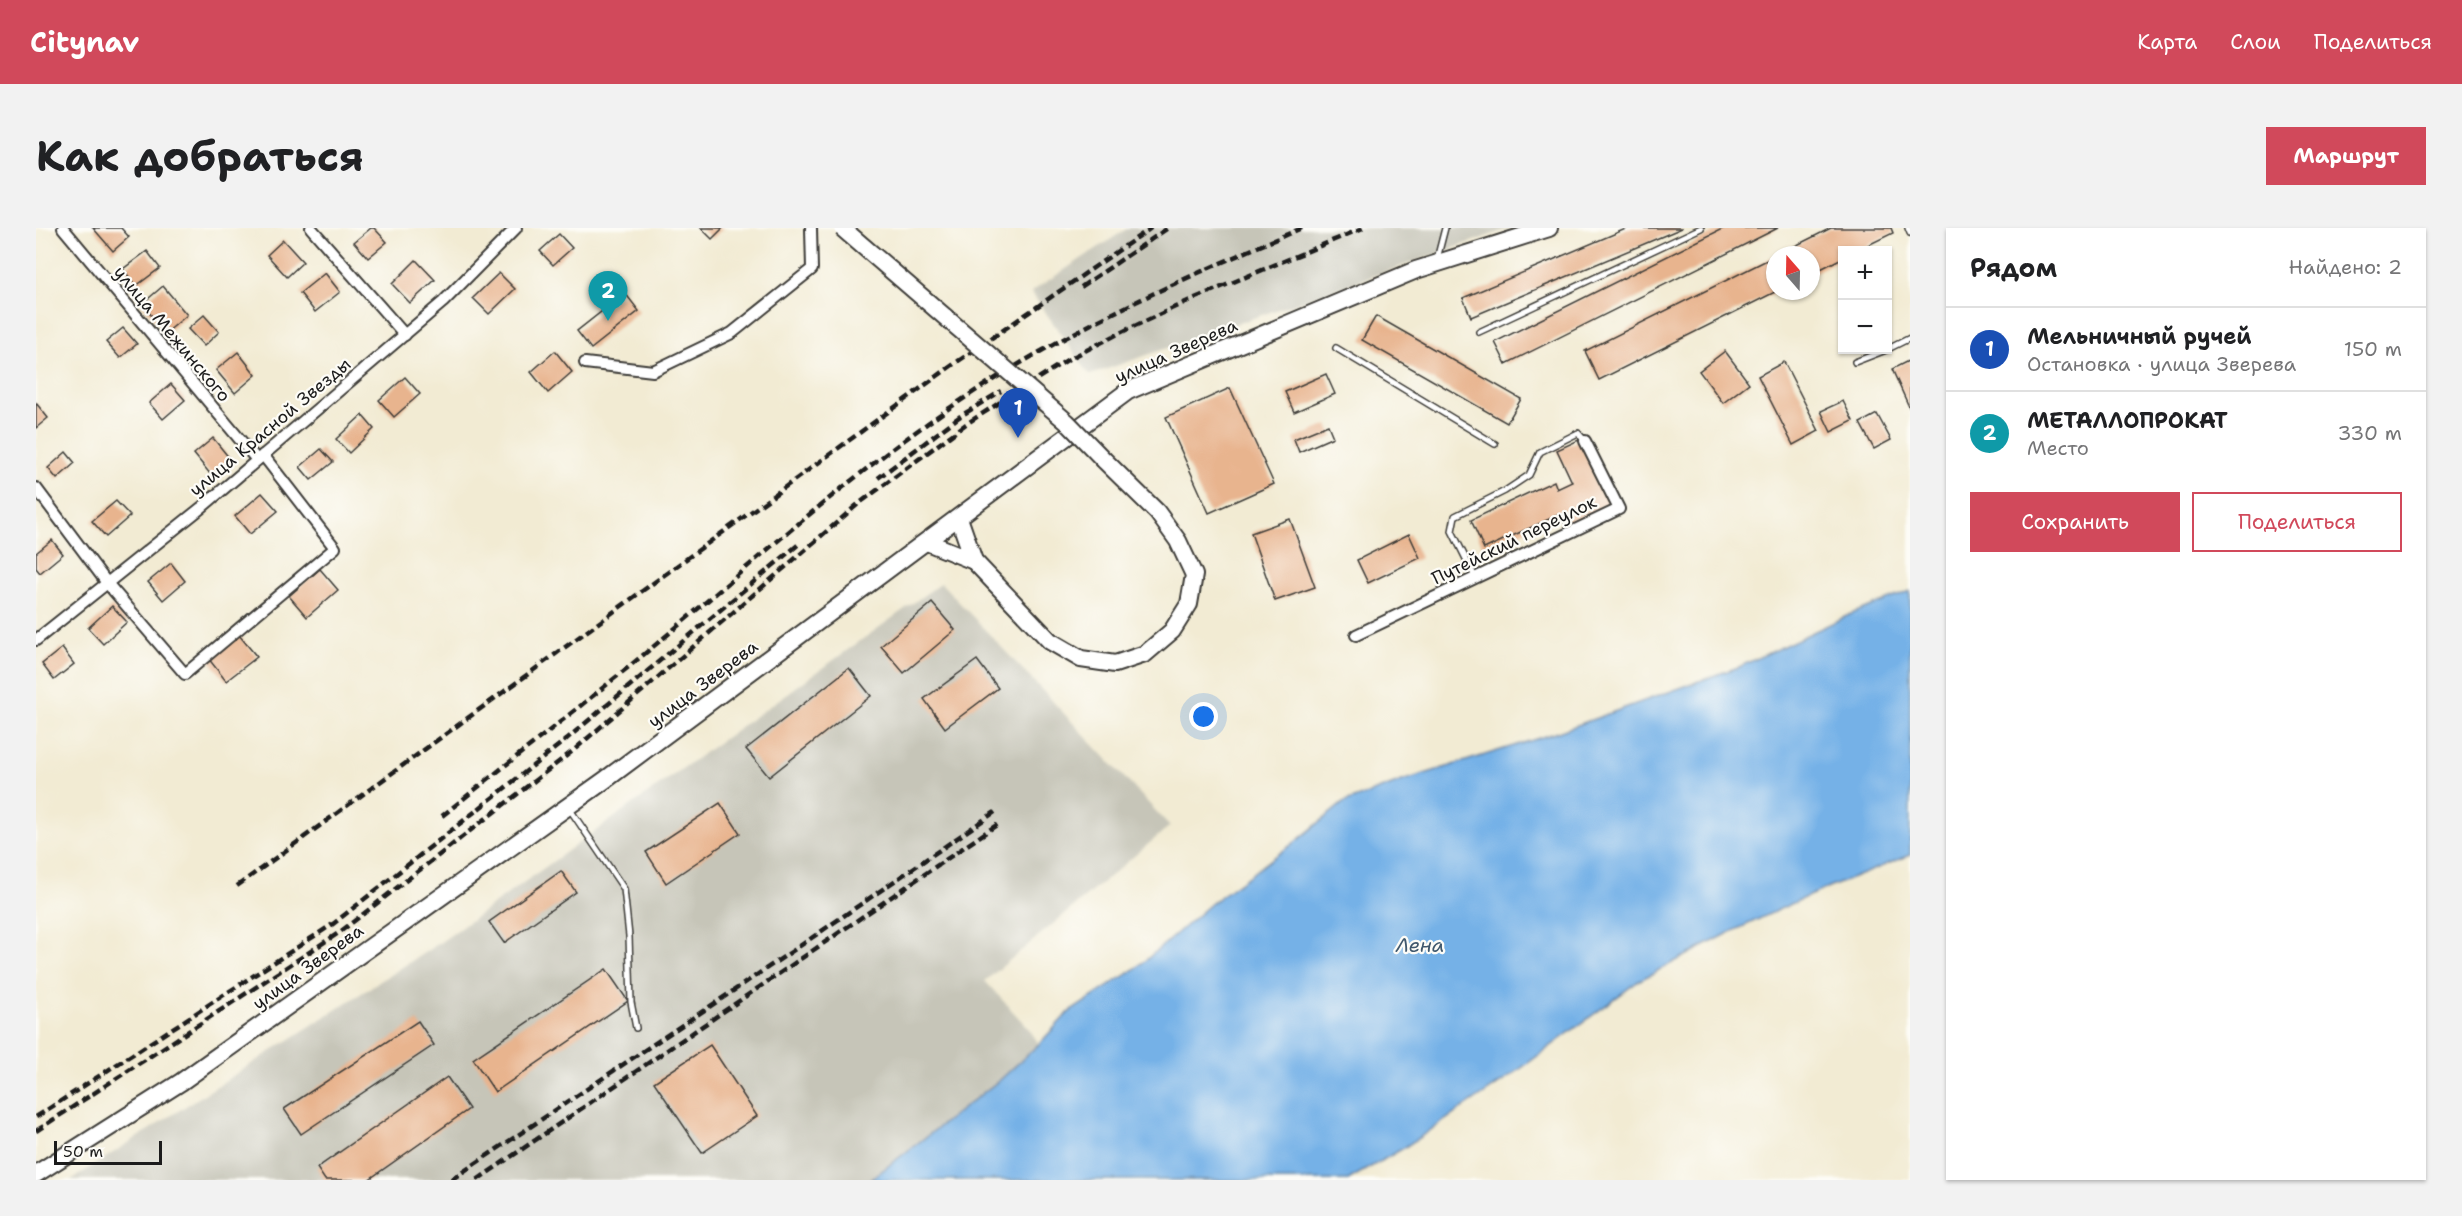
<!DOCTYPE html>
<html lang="ru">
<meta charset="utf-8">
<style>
:root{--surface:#fff;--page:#f2f2f2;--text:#202124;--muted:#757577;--line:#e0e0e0;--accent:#d1495b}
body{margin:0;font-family:"Shantell Sans",sans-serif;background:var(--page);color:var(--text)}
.controls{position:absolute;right:18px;top:18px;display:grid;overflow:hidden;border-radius:0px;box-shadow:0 2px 4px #0004}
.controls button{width:54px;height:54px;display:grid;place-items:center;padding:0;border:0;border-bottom:2px solid var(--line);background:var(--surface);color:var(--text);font:30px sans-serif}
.compass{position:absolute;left:1730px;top:18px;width:54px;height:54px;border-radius:50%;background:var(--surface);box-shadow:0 2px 4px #0004;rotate:340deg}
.scale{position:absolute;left:18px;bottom:15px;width:108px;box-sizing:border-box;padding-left:6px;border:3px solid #1c1c1c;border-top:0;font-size:16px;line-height:21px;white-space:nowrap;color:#1c1c1c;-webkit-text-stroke:4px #fdfcf7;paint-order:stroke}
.you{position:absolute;left:1168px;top:489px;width:21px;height:21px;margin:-15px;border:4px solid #fff;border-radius:50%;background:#1a73e8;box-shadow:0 0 0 9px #1a73e833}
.badge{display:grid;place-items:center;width:39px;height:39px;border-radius:50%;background:var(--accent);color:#fff;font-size:20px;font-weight:700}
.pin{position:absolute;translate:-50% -50px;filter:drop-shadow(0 2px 3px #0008)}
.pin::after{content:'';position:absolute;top:32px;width:21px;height:18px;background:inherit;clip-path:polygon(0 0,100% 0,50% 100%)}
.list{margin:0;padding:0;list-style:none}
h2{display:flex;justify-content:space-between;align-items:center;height:78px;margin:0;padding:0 24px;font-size:26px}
h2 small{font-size:20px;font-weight:400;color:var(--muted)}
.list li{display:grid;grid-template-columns:39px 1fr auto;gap:18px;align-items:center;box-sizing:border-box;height:84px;padding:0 24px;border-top:2px solid var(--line)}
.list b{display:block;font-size:22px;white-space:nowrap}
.list p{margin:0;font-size:20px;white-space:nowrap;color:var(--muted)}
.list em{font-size:20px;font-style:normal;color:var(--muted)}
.actions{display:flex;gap:12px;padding:18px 24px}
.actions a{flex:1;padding:14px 0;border:2px solid var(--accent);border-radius:0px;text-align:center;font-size:21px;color:var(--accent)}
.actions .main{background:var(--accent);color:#fff}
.map{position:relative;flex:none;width:1874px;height:952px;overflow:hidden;border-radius:0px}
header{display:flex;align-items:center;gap:36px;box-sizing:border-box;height:84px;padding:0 30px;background:var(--accent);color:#fff}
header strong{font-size:28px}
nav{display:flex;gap:33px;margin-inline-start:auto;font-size:21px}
.intro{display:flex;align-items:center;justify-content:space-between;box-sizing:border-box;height:144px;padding:0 36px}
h1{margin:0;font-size:42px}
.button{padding:15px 27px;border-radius:0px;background:var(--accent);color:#fff;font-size:21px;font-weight:700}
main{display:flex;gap:36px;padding:0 36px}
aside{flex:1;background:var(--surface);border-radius:0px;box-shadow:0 2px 4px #0004}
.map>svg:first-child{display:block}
.industrial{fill:#c6c5b8}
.water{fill:#75b1e7;stroke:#486682;stroke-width:1.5}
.building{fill:#e8b48e}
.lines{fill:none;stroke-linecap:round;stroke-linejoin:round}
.lane-casing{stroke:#3c3b37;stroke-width:8}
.street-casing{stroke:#3c3b37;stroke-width:14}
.secondary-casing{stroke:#3c3b37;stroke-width:20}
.lane{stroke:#fff;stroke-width:5}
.street{stroke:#fff;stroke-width:10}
.secondary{stroke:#fff;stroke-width:16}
.rail{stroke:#1c1c1c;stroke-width:4.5;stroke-dasharray:9 4.5;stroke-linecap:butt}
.secondary-bridge-casing{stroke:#3c3b37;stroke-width:20;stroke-linecap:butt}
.secondary-bridge{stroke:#fff;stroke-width:16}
.labels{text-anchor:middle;stroke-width:4.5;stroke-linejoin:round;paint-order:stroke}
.street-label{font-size:18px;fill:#1c1c1c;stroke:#fdfcf7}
.water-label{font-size:20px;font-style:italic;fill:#40586d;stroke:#fdfcf7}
</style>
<header>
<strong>Citynav</strong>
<nav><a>Карта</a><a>Слои</a><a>Поделиться</a></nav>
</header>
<div class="intro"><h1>Как добраться</h1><a class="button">Маршрут</a></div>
<main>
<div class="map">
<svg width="1874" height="952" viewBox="0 0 1874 952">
<rect width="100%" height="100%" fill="#fdfcf7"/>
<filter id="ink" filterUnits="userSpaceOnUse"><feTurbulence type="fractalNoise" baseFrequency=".0167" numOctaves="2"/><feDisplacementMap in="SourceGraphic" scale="12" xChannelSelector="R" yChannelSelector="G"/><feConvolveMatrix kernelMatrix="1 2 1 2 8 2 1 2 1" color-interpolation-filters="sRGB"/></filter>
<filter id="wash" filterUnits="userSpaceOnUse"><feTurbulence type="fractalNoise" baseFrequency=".008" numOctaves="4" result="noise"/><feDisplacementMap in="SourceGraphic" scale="24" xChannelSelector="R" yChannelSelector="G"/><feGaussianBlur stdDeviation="1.35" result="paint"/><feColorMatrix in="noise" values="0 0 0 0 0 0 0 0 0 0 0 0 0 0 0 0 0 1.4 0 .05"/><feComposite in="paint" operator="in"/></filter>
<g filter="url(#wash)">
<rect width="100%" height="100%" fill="#f2ebd3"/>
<!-- industrial -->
<g class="industrial">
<path d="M1092 0H1475L1054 147 995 64Z"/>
<path d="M905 355 1134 598 949 753 993 801 1003 816 965 851 834 952H35L402 716Z"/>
</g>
<!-- water -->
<path class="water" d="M1874 363V627L1770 669 1693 705 1604 752 1472 850 1366 921 1312 952H834L965 851 1003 816 1032 785 1103 738 1177 674 1263 611 1307 575 1369 552 1519 505 1705 438 1815 386Z"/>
<g id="blocks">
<!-- building -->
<g class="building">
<path d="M57 0H85L93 9 77 23Z"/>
<path d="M335 0H338L351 14 332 30 318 14Z"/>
<path d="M665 0H687L676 11Z"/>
<path d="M1592 0H1646L1435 89 1427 70Z"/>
<path d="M1688 0H1742L1470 136 1459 114Z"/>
<path d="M1795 0H1855L1857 5 1822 22H1806V30L1775 46V27H1741Z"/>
<path d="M523 6 536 20 517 37 504 23Z"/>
<path d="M247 12 267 34 251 49 231 27Z"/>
<path d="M111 23 124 40 100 58 87 41Z"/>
<path d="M1739 28V64L1563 152 1549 123Z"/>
<path d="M380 32 399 52 374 75 356 56Z"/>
<path d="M289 45 304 64 279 84 264 65Z"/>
<path d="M463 45 479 61 453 86 437 70Z"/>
<path d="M127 58 151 87 130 105 106 76Z"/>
<path d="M589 65 603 83 555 121 541 103Z"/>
<path d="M168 87 183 104 168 118 152 101Z"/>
<path d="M1340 88 1485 171 1471 195 1326 112Z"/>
<path d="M87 100 101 116 84 130 70 114Z"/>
<path d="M519 123 536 144 512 165 495 144Z"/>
<path d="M1689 123 1713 155 1687 175 1663 143Z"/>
<path d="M202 124 220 147 199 165 180 142Z"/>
<path d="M1874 132V181L1856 141Z"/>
<path d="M1748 134 1783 203 1757 217 1722 148Z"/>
<path d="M1290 146 1299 166 1258 184 1249 164Z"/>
<path d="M369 149 384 166 358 189 343 172Z"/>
<path d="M135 156 149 172 127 191 113 175Z"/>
<path d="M1194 160 1238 256 1173 285 1130 189Z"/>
<path d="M1807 173 1817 193 1795 204 1785 183Z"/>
<path d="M0 175 12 190 0 200Z"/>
<path d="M1841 186 1855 212 1838 221 1824 195Z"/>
<path d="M326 187 338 201 313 225 300 211Z"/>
<path d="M1292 197 1297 209 1263 224 1258 211Z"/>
<path d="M177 210 194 231 175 247 158 226Z"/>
<path d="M1545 211 1576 279 1531 301 1524 286 1448 321 1435 292 1518 253 1521 261 1536 254 1521 222Z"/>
<path d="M285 221 297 234 275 252 264 239Z"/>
<path d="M30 224 39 235 21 251 12 240Z"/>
<path d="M226 265 242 283 214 306 199 288Z"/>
<path d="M80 273 94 288 70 309 56 293Z"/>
<path d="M1254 291 1279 359 1239 373 1215 305Z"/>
<path d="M1373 306 1384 330 1332 355 1321 332Z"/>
<path d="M16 312 27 326 4 345 0 340V325Z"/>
<path d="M135 335 149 353 127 372 112 354Z"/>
<path d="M284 341 302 362 271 389 253 368Z"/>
<path d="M896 375 919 402 868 445 845 418Z"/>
<path d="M76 378 91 394 67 416 52 400Z"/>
<path d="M203 407 221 429 190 453 172 430Z"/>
<path d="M26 420 38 436 18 452 6 436Z"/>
<path d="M941 432 962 460 909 500 888 471Z"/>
<path d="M813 440 835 468 733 549 710 521Z"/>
<path d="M684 575 704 605 630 655 610 624Z"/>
<path d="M525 643 540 664 468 715 453 694Z"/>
<path d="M570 741 592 773 459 864 437 831Z"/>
<path d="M382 793 398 817 265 906 248 881Z"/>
<path d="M674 817 721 888 666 925 618 854Z"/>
<path d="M411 849 433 881 332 952H289L281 940Z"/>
</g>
</g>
</g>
<g filter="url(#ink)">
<use href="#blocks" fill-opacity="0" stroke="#3c3b37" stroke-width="1.5"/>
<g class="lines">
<!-- lane casing -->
<g class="lane-casing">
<g id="lane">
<path d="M1872 0 1874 5"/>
<path d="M1401 31 1409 0"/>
<path d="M1443 104 1665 0"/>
<path d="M1300 120 1459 216"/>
<path d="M1852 121 1874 110"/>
<path d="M1819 134 1850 122"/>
<path d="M1439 349 1416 303 1419 288 1469 263 1493 247 1504 224 1542 205 1549 213"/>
<path d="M533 580 588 661 593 708 595 774 600 800"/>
</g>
</g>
<!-- street casing -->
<g class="street-casing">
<g id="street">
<path d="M27 0 221 232"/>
<path d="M275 0 369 107"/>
<path d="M549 135 617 143 696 105 776 41 775 0"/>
<path d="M0 260 71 355 149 446 299 320 227 227"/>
<path d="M1320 407 1583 281 1549 213"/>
<path d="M0 412 165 280 407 74 480 0"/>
</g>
</g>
<!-- secondary casing -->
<g class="secondary-casing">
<g id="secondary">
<path d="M923 290 938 333 1014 413 1045 431 1079 436 1109 426 1136 403 1153 376 1158 347 1142 313 1121 284 1068 232"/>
<path d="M891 314 938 333"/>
<path d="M0 946 145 854 569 552 1092 163 1380 42 1513 0"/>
</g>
</g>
<!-- lane -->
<use href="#lane" class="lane"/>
<!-- street -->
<use href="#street" class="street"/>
<!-- secondary -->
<use href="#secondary" class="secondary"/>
<!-- rail -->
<g class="rail">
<path d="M1045 59 1132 0"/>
<path d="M842 250 923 189 965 163"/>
<path d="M406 588C478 530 552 473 624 413 719 333 812 249 915 179 1027 103 1143 52 1266 0"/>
<path d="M201 658 918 136 1115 0"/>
<path d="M0 889 297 696 527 514 764 315"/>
<path d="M0 903 304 704 538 522 821 277 930 196 1031 132 1090 102 1152 73 1327 0"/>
<path d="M415 952 758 722 959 584"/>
<path d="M441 952 962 596"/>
</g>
<!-- secondary-bridge casing -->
<g class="secondary-bridge-casing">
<path id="secondary-bridge" d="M806 0 1031 194 1068 232"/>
</g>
<!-- secondary-bridge -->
<use href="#secondary-bridge" class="secondary-bridge"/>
</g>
</g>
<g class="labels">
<!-- street labels -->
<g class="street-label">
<text transform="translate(136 106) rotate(50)" y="6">улица Межинского</text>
<text transform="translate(1140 123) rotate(-24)" y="6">улица Зверева</text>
<text transform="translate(234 199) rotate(-40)" y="6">улица Красной Звезды</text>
<text transform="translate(1478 312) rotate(-26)" y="6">Путейский переулок</text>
<text transform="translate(667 456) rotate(-37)" y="6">улица Зверева</text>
<text transform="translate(272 739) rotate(-36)" y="6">улица Зверева</text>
</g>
<!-- water labels -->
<g class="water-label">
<text x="1384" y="724">Лена</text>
</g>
</g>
</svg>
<div class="controls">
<button>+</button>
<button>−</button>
</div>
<svg class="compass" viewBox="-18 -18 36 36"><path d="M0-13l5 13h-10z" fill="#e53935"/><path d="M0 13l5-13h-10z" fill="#757577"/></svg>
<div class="scale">50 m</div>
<div class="you"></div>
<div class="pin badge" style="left:982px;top:210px;background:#1a4fb4">1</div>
<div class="pin badge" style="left:572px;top:93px;background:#0f9aa8">2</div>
</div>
<aside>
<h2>Рядом<small>Найдено: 2</small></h2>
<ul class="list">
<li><span class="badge" style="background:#1a4fb4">1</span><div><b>Мельничный ручей</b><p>Остановка · улица Зверева</p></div><em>150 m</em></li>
<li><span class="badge" style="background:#0f9aa8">2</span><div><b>МЕТАЛЛОПРОКАТ</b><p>Место</p></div><em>330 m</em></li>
</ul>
<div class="actions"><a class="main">Сохранить</a><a>Поделиться</a></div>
</aside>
</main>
